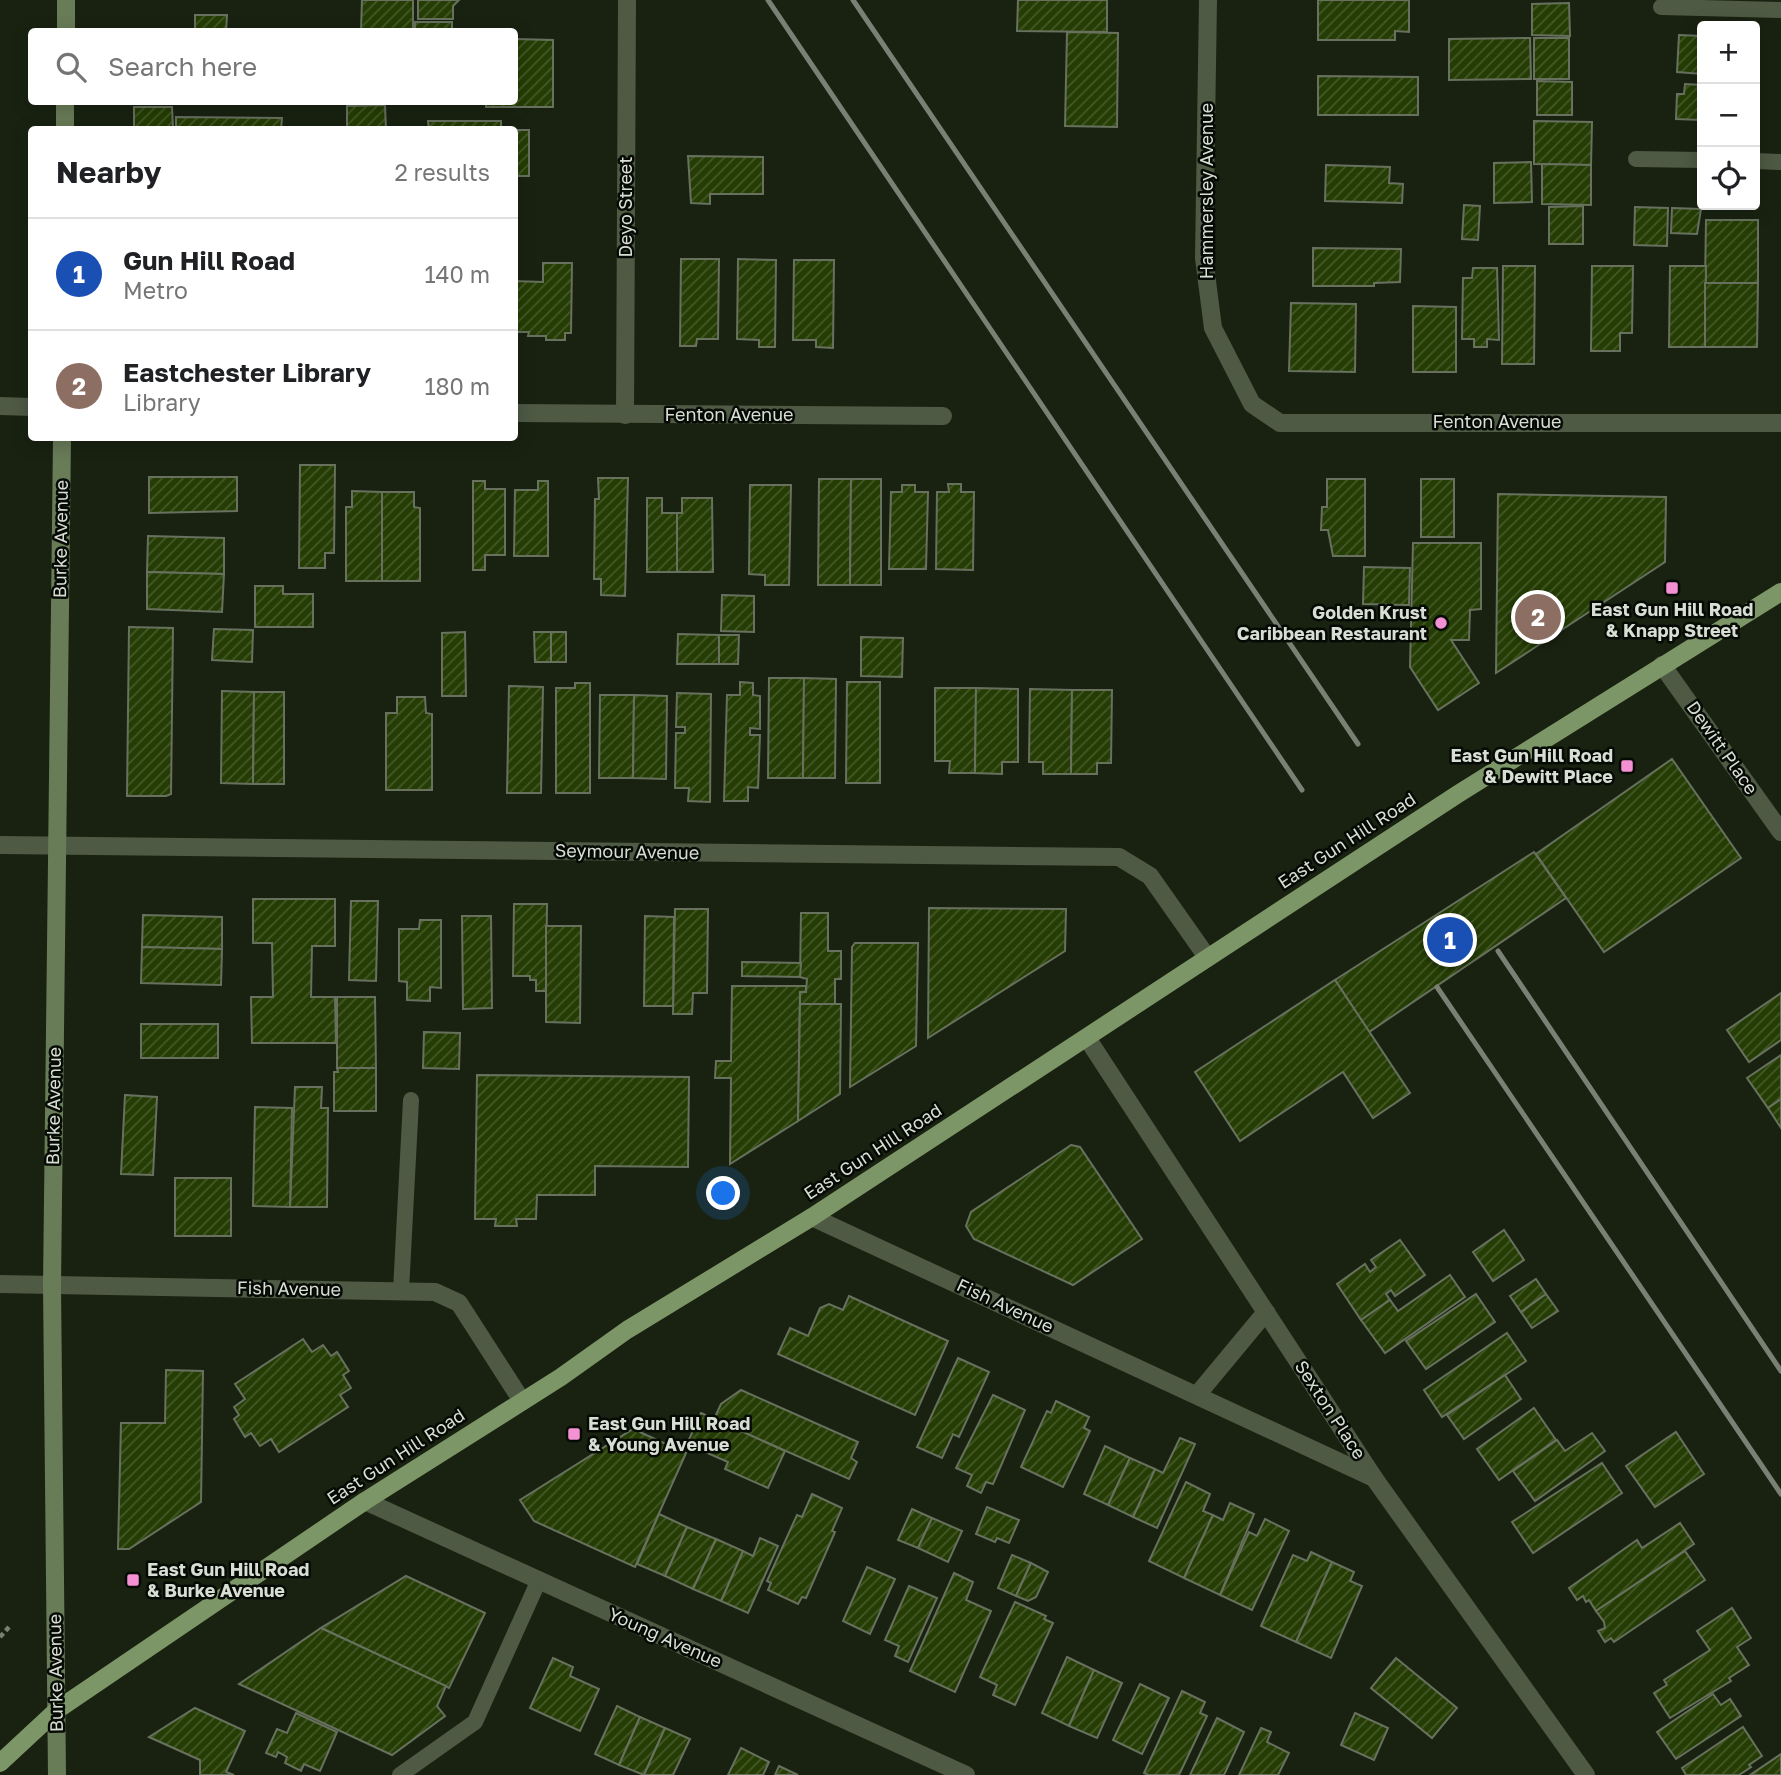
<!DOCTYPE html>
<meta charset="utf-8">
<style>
:root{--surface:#fff;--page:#f2f2f2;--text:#202124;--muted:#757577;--line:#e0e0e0;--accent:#b45309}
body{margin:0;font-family:"Golos Text",sans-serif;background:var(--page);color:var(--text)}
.controls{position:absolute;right:21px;top:21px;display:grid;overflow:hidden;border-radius:7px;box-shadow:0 4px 18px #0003}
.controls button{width:63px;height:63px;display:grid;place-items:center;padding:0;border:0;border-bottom:2px solid var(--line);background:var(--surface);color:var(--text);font:35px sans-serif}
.you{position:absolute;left:724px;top:1194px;width:24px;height:24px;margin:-18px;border:5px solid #fff;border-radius:50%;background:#1a73e8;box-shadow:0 0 0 10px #1a73e833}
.badge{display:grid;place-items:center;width:46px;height:46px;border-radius:50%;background:var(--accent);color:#fff;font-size:23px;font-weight:700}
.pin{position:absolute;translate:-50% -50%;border:4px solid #fff;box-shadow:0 2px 7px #0006}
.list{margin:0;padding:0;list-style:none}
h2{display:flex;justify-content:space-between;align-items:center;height:91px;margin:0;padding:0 28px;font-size:30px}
h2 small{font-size:23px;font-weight:400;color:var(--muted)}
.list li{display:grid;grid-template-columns:46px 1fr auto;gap:21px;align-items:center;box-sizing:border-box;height:112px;padding:0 28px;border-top:2px solid var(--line)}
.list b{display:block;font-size:26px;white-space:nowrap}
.list p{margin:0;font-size:23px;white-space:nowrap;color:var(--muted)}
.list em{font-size:23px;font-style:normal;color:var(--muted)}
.icon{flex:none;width:38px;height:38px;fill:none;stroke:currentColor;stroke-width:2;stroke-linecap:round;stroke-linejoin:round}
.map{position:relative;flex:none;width:1781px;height:1775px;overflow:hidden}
.search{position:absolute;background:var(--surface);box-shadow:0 4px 18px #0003;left:28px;top:28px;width:490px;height:77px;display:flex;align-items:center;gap:18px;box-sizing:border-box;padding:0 24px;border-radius:7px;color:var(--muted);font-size:26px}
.panel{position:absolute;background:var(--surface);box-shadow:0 4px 18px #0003;left:28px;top:126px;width:490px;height:315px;border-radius:7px}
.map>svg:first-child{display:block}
.building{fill:url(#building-hatch);stroke:#67715e;stroke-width:2}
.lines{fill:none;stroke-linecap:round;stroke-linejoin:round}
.path{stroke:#798073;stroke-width:4.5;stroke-dasharray:5 3.5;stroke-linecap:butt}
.service{stroke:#4e5a44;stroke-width:16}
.minor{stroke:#4e5a44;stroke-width:18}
.secondary{stroke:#697c58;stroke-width:18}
.primary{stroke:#7d9667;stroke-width:18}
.rail{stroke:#7a8174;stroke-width:5}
.poi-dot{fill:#f491d3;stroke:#060a04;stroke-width:2.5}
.labels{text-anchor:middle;stroke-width:5;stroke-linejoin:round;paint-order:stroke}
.street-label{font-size:18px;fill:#d8ded4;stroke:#060a04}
.poi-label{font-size:18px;font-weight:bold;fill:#d8ded4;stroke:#060a04;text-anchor:end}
</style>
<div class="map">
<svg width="1781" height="1775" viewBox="0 0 1781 1775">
<defs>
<pattern id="building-hatch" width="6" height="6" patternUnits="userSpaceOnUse" patternTransform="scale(1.75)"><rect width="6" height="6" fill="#253d04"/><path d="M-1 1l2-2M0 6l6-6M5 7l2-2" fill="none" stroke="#445928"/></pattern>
</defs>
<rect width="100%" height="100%" fill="#192211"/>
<!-- building -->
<g class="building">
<path d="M362 0H413V31L361 30Z"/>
<path d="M418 0H459L453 6V19H418Z"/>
<path d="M1018 0H1107V32L1017 31Z"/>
<path d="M1318 0H1409V32L1395 31V40H1318Z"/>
<path d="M1569 3 1570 36 1532 35V4Z"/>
<path d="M195 15H227L226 32H195Z"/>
<rect x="415" y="22" width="37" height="10"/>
<path d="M1067 32 1118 33 1117 127 1065 126Z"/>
<path d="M1679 35 1702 36V74L1677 72Z"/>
<path d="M1530 38 1531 79 1449 80V39Z"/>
<rect x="1534" y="38" width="35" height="41"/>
<path d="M514 39 553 40V107H486V102H514Z"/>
<path d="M1318 76 1418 77V115H1318Z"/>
<path d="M1537 81 1572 82V115H1537Z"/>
<path d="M1685 84 1702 85V120L1676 119 1677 94H1684Z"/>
<path d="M385 105 386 130H347V106Z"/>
<path d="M134 107H172L173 128H134Z"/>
<path d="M176 117 282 118 281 130H176Z"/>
<path d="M428 121H501V130H429Z"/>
<path d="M1534 121 1592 122 1591 165 1534 164Z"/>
<rect x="514" y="130" width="15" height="46"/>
<path d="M688 156 763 157V194H710V204L691 203Z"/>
<path d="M1531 162 1532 202 1494 203V163Z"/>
<path d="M1542 164 1591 165V205L1542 204Z"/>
<path d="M1326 165 1390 167 1389 183 1403 184 1402 203 1325 201Z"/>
<path d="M1464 205 1480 206 1478 240 1462 239Z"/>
<path d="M1583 206V244H1549V207Z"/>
<path d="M1635 207 1668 208 1667 246 1634 245Z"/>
<path d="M1672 208 1701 209 1697 234 1671 233Z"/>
<path d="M1706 220H1758V283H1705Z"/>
<path d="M1313 248 1401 249 1400 282 1374 283V286H1313Z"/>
<path d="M681 259H719L718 339H697L696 346H680Z"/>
<path d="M738 259 776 260 775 347H759V340L737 339Z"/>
<path d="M794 260H834L833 348 816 347V340H793Z"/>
<path d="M543 263H572L571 333H565V340H546V336H528L529 332H514V281L543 282Z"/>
<path d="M1503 266H1535L1534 364H1502Z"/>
<path d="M1592 266H1633L1632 333H1620V351H1591Z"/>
<path d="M1670 266H1706L1705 347H1669Z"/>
<path d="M1473 268H1497L1499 340 1487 339V347H1474V339H1462L1463 278H1472Z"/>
<path d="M1705 283H1758L1757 347H1705Z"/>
<path d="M1291 303 1356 304 1355 372 1289 371Z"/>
<path d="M1413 306 1456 307V372H1413Z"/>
<path d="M300 465H335L334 553H325V568H299Z"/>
<path d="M149 477H237V511L149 513Z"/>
<path d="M598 478H628L625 596 601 595V579H594L595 499H599Z"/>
<path d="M819 479H851L850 585H818Z"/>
<path d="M851 479H881V585H850Z"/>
<path d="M1327 479H1365V556H1333L1328 530H1321L1322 507H1327Z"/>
<rect x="1421" y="479" width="33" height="58"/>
<path d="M473 481H485V489H505V555H485V570H473Z"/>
<path d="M538 481H548V556H514L515 490H538Z"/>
<path d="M948 484H961V492H974L973 570 936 569 937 492H949Z"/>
<path d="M750 485H791L789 585H765V575L749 574Z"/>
<path d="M902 485H915V492H928L926 569H889L891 492H902Z"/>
<path d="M352 491 382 492V581H346V507H352Z"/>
<path d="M382 492H414V507L420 508V581H382Z"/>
<path d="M1498 494 1666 497 1665 562 1496 673Z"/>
<path d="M647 498H662V513H677V572H647Z"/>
<path d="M682 498H712L713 572H677V513H682Z"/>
<path d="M148 536 224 538V574L147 572Z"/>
<path d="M1413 543H1481V609L1470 610 1469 640H1451L1479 683 1438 710 1410 667Z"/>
<path d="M1364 567 1410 568 1409 605 1363 604Z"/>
<path d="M147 572 224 574 222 612 147 609Z"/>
<path d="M255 586H283V594H313V627H255Z"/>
<path d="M722 595 754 596V632L721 631Z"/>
<path d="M129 627 173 628 171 794 166 796H127Z"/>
<path d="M214 629 253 630 252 662 212 660Z"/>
<path d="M465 632 466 696H442V633Z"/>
<path d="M534 632H551V662H535Z"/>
<rect x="551" y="632" width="15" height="30"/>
<path d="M678 634 719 635V664H677Z"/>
<path d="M719 635H739L738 664H719Z"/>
<path d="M861 637 903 638 902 677 861 676Z"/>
<path d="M769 678H804L803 778H768Z"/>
<path d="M804 678 836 679 835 778H803Z"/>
<path d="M740 682 753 683V695L760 696V729L750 728V735H760L758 788 748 787V801H724L727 695H740Z"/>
<path d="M847 682H880V783H846Z"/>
<path d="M575 683H590V793H556V688H575Z"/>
<path d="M509 686 543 687 541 793H507Z"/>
<path d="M935 688H976L975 773H949L950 761H935Z"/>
<path d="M976 688 1018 689V762H1002V774L975 773Z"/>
<path d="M1030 689 1072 690 1071 774H1043V762H1029Z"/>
<path d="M1072 690H1112L1111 763H1097V774H1071Z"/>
<path d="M222 691 254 692 253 784 221 783Z"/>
<path d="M254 692H284V784H253Z"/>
<path d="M677 693 711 694 710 802 688 801 689 788H675L676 733H685V727H676Z"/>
<path d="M600 695H634L633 778H599Z"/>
<path d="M634 695 667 696 666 779 633 778Z"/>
<path d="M397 697H425L426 713 432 714V790H386V713H397Z"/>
<path d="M1672 759 1741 858 1604 952 1536 854Z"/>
<path d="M1534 852 1566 898 1369 1032 1335 980Z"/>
<path d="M253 899H335V946H312L311 997H335L336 1043H252L251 997H273L272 943H253Z"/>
<path d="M351 901H378L376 981 349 980Z"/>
<path d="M514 904H547L546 991H536V980H530V976H513Z"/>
<path d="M929 908 1066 909 1065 951 928 1038Z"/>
<path d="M675 909H708L707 993H693L692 1014H673Z"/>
<path d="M801 913H828V951H841V979H835V1004H800V992H806L807 979 800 977Z"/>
<path d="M143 915 222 917V949L142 947Z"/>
<path d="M462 916H491L492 1008 463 1009Z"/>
<path d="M645 916 674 917 673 1006H644Z"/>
<path d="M420 920H441V988L430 987V1001L407 1000V982L399 981V929H419Z"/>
<path d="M546 926H581L580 1023 546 1022Z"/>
<path d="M855 943H918L916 1046 850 1087 852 947Z"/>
<path d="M142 947 222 949 221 985 141 983Z"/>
<path d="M742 962 801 963 800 977 742 976Z"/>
<path d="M1335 980 1410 1093 1373 1118 1343 1072 1240 1141 1195 1072Z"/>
<path d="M732 986H806V992H800L798 1121 730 1164 731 1078H715L716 1061H731Z"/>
<path d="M1781 993V1040L1749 1062 1727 1030Z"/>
<path d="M337 997H375L376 1068H337Z"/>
<path d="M800 1004H841L840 1094 798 1121Z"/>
<rect x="141" y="1024" width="77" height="34"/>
<path d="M424 1032 460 1033 459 1069 423 1068Z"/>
<path d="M1781 1055V1099L1768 1108 1747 1078Z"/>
<path d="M337 1068H376V1111H334V1072H338Z"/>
<path d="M477 1075 689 1077 688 1167 595 1166V1195H537L536 1219H516L517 1226H495L496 1219H475Z"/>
<path d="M295 1087H322L321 1108H328L327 1207H290Z"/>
<path d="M125 1095 157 1097 153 1175 121 1174Z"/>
<path d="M1781 1099V1128L1768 1108Z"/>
<path d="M255 1107 292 1108 290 1207 253 1206Z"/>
<path d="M1071 1145 1080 1147 1142 1239 1073 1285 974 1239 966 1226 971 1212Z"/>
<rect x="175" y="1178" width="56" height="58"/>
<path d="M1504 1230 1524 1260 1493 1281 1473 1252Z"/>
<path d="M1400 1240 1425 1275 1395 1296 1391 1290 1386 1294 1390 1300 1361 1320 1337 1284 1365 1264 1370 1272 1376 1267 1371 1260Z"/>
<path d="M1450 1275 1465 1297 1385 1353 1361 1320 1390 1300 1398 1311Z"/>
<path d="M1536 1279 1546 1294 1521 1312 1510 1296Z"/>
<path d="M1476 1294 1495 1322 1426 1369 1406 1341Z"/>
<path d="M1546 1294 1558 1311 1532 1328 1521 1312Z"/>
<path d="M849 1296 948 1341 915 1415 778 1354 790 1328 808 1336 820 1308 829 1304 843 1310Z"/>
<path d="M1507 1333 1526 1361 1442 1417 1424 1390Z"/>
<path d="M303 1339 312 1352 323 1345 331 1356 337 1352 349 1371 343 1375 351 1388 340 1395 348 1407 279 1452 271 1439 260 1446 251 1433 245 1437 234 1419 239 1415 234 1407 245 1399 235 1384Z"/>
<path d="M958 1358 989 1372 959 1437 953 1434 942 1458 917 1447Z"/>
<path d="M166 1370 203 1371 201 1502 129 1549H118L121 1423H165Z"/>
<path d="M1505 1375 1521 1399 1464 1439 1447 1415Z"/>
<path d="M741 1390 858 1442 851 1458 857 1462 849 1479 714 1419 721 1404Z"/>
<path d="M993 1395 1025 1410 993 1484 986 1482 981 1493 967 1486 972 1475 956 1468Z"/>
<path d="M1056 1401 1089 1417 1084 1428 1090 1431 1063 1487 1021 1467 1047 1411 1051 1413Z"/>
<path d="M1534 1408 1556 1440 1499 1480 1477 1449Z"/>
<path d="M701 1413 785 1451 768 1488 725 1469 728 1462 687 1444Z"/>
<path d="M633 1429 686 1453 635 1567 534 1521 520 1500Z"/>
<path d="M1676 1432 1704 1474 1655 1507 1626 1466Z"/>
<path d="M1592 1433 1605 1451 1535 1501 1513 1471 1557 1440 1565 1451Z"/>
<path d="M1180 1438 1195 1444 1157 1528 1133 1517 1155 1469 1163 1473Z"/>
<path d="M1105 1446 1130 1458 1108 1505 1084 1494Z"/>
<path d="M1130 1458 1155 1469 1133 1517 1108 1505Z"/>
<path d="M1602 1463 1622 1493 1533 1553 1512 1522Z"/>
<path d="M1186 1482 1210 1494 1203 1511 1213 1515 1184 1578 1149 1561Z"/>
<path d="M812 1494 842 1508 832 1531 835 1532 806 1598 802 1597 798 1604 768 1590 771 1583 767 1581 797 1515 802 1517Z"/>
<path d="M1230 1503 1254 1514 1220 1595 1184 1578 1213 1515 1223 1520Z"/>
<path d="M987 1507 1019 1520 1009 1543 997 1538 995 1542 976 1534Z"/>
<path d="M912 1509 932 1518 918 1548 898 1540Z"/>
<path d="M659 1514 687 1527 665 1576 637 1564Z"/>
<path d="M932 1518 962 1531 948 1562 918 1548Z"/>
<path d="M1265 1519 1289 1531 1252 1610 1220 1595 1249 1532 1257 1536Z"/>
<path d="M1680 1523 1694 1544 1596 1611 1589 1600 1586 1602 1583 1596 1577 1600 1569 1588 1637 1540 1642 1548Z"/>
<path d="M687 1527 716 1539 693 1589 665 1576Z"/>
<path d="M760 1538 778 1546 748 1613 721 1601 743 1551 753 1556Z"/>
<path d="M716 1539 743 1551 721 1601 693 1589Z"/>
<path d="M1685 1551 1705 1580 1614 1642 1611 1638 1605 1642 1598 1631 1605 1628 1604 1622 1596 1611Z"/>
<path d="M1311 1552 1332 1562 1296 1642 1261 1626 1293 1555 1307 1561Z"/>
<path d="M1012 1555 1031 1563 1016 1596 998 1588Z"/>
<path d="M1332 1562 1354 1572 1350 1581 1362 1586 1331 1658 1296 1642Z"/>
<path d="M1031 1563 1048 1572 1036 1597 1028 1601 1016 1596Z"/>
<path d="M867 1567 895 1579 870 1634 843 1621Z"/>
<path d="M954 1573 973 1582 966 1600 991 1611 955 1692 910 1671Z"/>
<path d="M406 1576 485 1613 449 1688 321 1628Z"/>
<path d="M909 1586 937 1598 908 1662 895 1656 899 1646 885 1640Z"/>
<path d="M1015 1602 1046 1616 1044 1619 1053 1623 1015 1705 993 1695 997 1685 980 1677Z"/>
<path d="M1732 1608 1751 1638 1737 1647 1749 1665 1729 1678 1731 1681 1670 1718 1654 1693 1667 1685 1664 1680 1710 1650 1697 1631Z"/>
<path d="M321 1628 446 1686 437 1706 445 1716 392 1755 239 1684Z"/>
<path d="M1067 1657 1094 1670 1069 1726 1042 1713Z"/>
<path d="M553 1658 573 1667 570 1676 599 1689 580 1731 530 1708Z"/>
<path d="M1396 1658 1457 1708 1432 1738 1371 1688Z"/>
<path d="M1094 1670 1122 1683 1097 1738 1069 1726Z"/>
<path d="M1140 1684 1169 1698 1142 1754 1113 1740Z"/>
<path d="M1182 1691 1205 1702 1200 1713 1207 1716 1179 1775H1148L1144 1773Z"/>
<path d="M1713 1694 1721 1705 1730 1699 1741 1716 1676 1759 1657 1732Z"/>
<path d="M617 1706 640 1717 619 1765 595 1754Z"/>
<path d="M195 1708 245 1731 226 1772 234 1775H200V1760L149 1737Z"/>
<path d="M296 1713 337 1732 320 1771 304 1764 301 1771 285 1763 287 1757 278 1752 276 1757 266 1753 277 1729 287 1733Z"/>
<path d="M1355 1713 1388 1728 1374 1760 1341 1745Z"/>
<path d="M640 1717 665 1728 644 1775 619 1765Z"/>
<path d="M1217 1718 1244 1732 1224 1775H1190Z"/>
<path d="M1743 1727 1762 1756 1749 1765 1751 1767 1739 1775H1686L1682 1768Z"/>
<path d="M665 1728 690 1739 673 1775H644Z"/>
<path d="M1261 1728 1271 1732 1267 1742 1289 1753 1278 1775H1239Z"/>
<path d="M741 1748 769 1762 763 1775H728Z"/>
<path d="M1781 1754V1775H1750Z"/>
<path d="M779 1766 798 1775H775Z"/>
</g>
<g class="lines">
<!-- path -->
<path class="path" d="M0 1637 9 1627"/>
<!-- service -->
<g class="service">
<path d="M1661 7 1781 10"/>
<path d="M1636 159 1702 160"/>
<path d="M1755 161 1781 162"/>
<path d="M401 1291 411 1100"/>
<path d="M400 1775 475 1722 539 1580"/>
</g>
<!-- minor -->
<g class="minor">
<path d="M1208 0 1204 258 1213 328 1252 404 1280 423H1781"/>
<path d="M0 406 32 407"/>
<path d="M514 413 943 416"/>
<path d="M625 415 627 0"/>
<path d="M1662 665 1781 832"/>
<path d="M0 845 1119 857 1150 876 1207 957"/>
<path d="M1087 1038 1374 1478 1586 1775"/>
<path d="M812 1217 1374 1478"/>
<path d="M0 1284 435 1292 459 1303 522 1401"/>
<path d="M1197 1395 1266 1312"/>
<path d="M365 1501 966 1775"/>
</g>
<!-- secondary -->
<g class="secondary">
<path d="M66 32V0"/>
<path d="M65 130V102"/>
<path d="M57 1775 52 1285 62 438"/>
</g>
<!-- primary -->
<path class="primary" d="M0 1763 57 1710 365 1501 561 1377 627 1330 812 1217 1458 794 1781 592"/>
<!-- rail -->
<g class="rail">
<path d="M768 0 1302 790"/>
<path d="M853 0 1358 744"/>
<path d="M1498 951 1781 1371"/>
<path d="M1437 987 1781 1494"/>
</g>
</g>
<!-- markers -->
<g class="poi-dot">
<rect x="1665" y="581" width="14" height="14" rx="3.5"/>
<circle cx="1441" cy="623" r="7"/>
<rect x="1620" y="759" width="14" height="14" rx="3.5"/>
<rect x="567" y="1427" width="14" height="14" rx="3.5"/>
<rect x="126" y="1573" width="14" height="14" rx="3.5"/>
</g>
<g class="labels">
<!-- street labels -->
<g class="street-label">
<text transform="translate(1207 191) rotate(-90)" y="6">Hammersley Avenue</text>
<text transform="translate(626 207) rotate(-90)" y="6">Deyo Street</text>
<text x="729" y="421">Fenton Avenue</text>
<text x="1497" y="428">Fenton Avenue</text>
<text transform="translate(61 539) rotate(-89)" y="6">Burke Avenue</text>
<text transform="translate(1722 748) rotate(55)" y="6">Dewitt Place</text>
<text transform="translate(1347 841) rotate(-33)" y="6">East Gun Hill Road</text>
<text transform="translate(627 852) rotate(1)" y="6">Seymour Avenue</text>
<text transform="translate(54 1106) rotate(-89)" y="6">Burke Avenue</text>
<text transform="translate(873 1152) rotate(-33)" y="6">East Gun Hill Road</text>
<text transform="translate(289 1289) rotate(1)" y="6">Fish Avenue</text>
<text transform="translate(1005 1306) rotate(25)" y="6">Fish Avenue</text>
<text transform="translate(1330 1410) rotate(57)" y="6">Sexton Place</text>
<text transform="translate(396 1457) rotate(-33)" y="6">East Gun Hill Road</text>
<text transform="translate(665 1638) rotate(24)" y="6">Young Avenue</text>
<text transform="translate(56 1673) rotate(-91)" y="6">Burke Avenue</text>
</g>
<!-- poi labels -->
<g class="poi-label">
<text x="1672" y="616" text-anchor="middle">East Gun Hill Road<tspan x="1672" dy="21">&amp; Knapp Street</tspan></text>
<text x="1427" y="619">Golden Krust<tspan x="1427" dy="21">Caribbean Restaurant</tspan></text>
<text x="1613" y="762">East Gun Hill Road<tspan x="1613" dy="21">&amp; Dewitt Place</tspan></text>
<text x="588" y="1430" text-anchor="start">East Gun Hill Road<tspan x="588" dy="21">&amp; Young Avenue</tspan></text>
<text x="147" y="1576" text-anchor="start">East Gun Hill Road<tspan x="147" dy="21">&amp; Burke Avenue</tspan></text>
</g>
</g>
</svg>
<div class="controls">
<button>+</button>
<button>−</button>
<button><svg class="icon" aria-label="locate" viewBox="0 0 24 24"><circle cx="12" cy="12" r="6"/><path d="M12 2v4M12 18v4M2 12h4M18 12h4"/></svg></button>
</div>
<div class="you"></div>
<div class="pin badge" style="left:1450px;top:940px;background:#1a4fb4">1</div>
<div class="pin badge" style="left:1538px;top:617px;background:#8d6e63">2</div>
<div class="search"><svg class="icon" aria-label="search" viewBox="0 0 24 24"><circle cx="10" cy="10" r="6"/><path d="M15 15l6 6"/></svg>Search here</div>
<section class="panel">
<h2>Nearby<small>2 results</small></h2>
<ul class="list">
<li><span class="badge" style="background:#1a4fb4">1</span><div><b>Gun Hill Road</b><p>Metro</p></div><em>140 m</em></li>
<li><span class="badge" style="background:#8d6e63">2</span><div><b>Eastchester Library</b><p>Library</p></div><em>180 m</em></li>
</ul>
</section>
</div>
